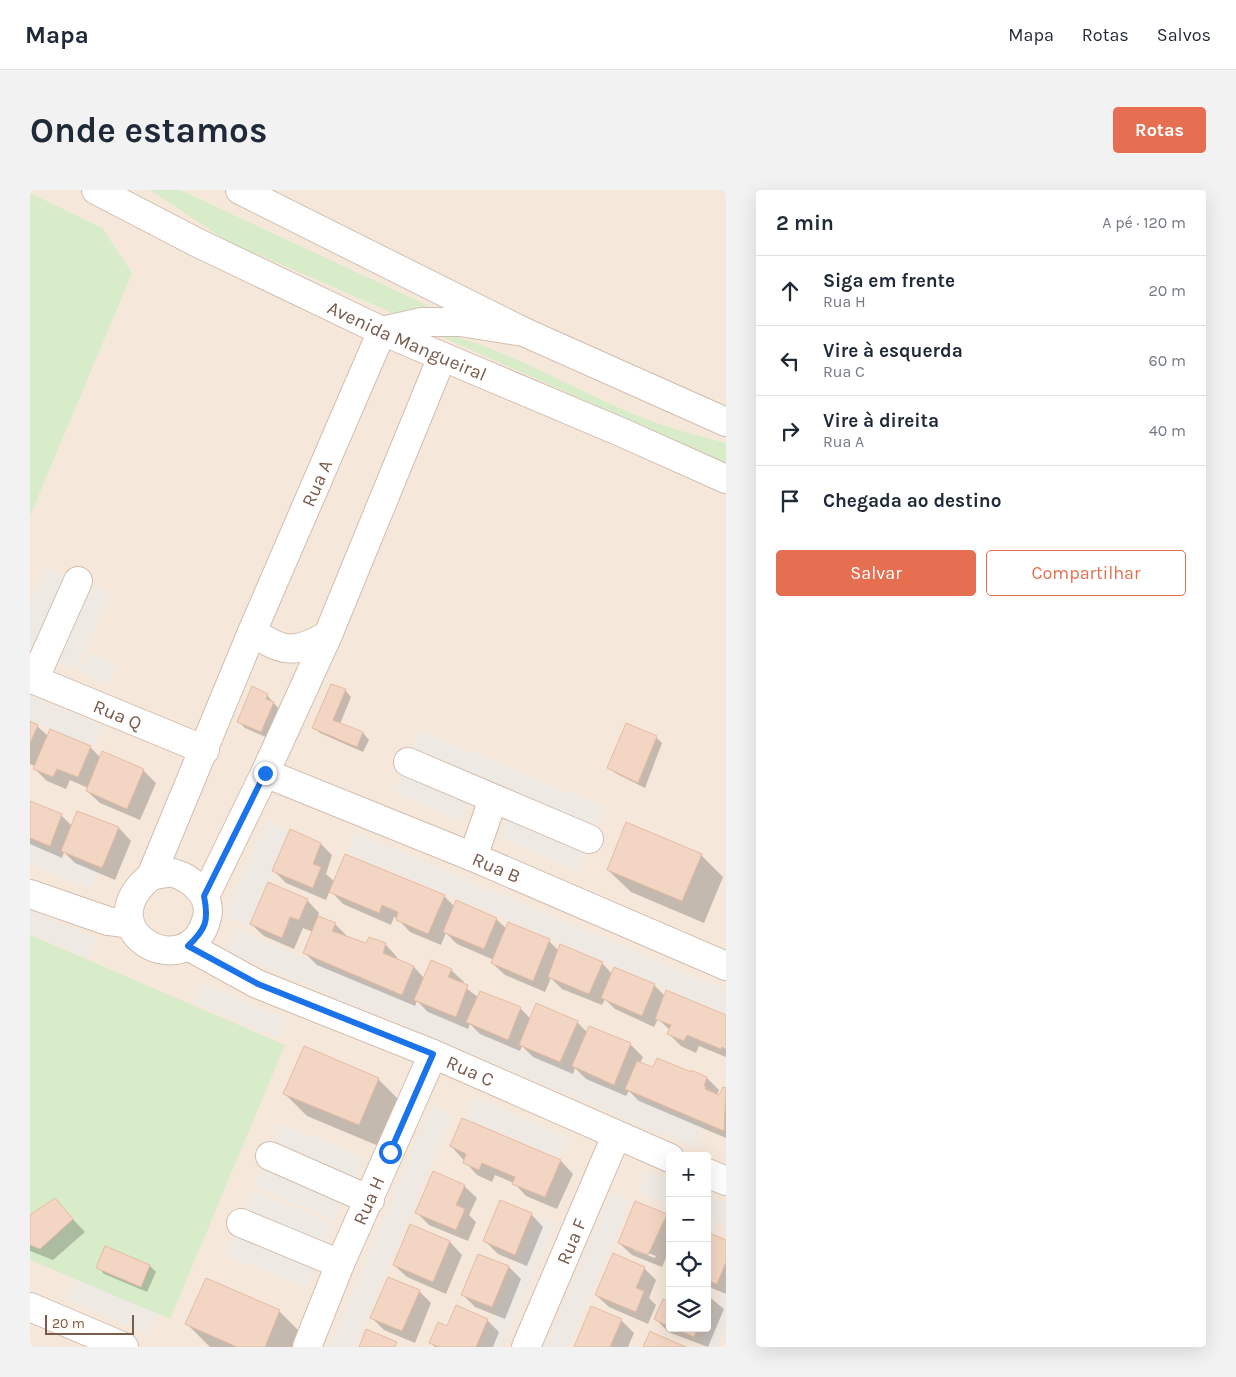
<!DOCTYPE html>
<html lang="pt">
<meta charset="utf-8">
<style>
:root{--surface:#fff;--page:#f2f2f3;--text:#1f2937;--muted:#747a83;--line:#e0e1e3;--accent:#e76f51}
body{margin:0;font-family:Karla,sans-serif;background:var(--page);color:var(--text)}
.controls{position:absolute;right:15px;bottom:15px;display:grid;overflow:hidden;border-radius:5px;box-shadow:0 5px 20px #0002}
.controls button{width:45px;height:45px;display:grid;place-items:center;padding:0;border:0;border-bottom:1px solid var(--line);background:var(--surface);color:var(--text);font:25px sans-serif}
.scale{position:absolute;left:15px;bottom:12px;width:89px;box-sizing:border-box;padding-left:5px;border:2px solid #7a5c4d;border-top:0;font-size:14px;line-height:18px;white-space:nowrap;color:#7a5c4d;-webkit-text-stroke:4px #fffaf3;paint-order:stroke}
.stop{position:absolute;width:15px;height:15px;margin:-11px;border:4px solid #1a73e8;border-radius:50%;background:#fff}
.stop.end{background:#1a73e8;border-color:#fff;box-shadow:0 1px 5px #0008}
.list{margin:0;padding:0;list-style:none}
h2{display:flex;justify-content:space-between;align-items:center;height:65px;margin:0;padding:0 20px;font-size:21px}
h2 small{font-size:16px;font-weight:400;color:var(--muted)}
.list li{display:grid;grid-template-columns:32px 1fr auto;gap:15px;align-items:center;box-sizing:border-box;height:70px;padding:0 20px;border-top:1px solid var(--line)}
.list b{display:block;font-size:19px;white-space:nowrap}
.list p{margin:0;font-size:16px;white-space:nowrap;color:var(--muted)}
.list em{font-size:16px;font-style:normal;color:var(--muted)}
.actions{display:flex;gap:10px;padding:15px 20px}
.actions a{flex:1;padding:11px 0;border:1px solid var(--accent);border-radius:5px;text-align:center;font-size:18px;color:var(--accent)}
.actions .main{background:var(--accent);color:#fff}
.icon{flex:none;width:28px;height:28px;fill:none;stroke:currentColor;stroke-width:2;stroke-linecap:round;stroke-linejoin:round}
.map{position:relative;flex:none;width:696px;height:1157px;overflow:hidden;border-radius:5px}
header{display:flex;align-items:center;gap:30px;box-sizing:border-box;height:70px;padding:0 25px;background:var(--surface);border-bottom:1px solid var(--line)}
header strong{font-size:24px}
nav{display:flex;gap:28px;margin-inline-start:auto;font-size:18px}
.intro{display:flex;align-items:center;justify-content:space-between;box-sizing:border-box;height:120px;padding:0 30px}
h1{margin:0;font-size:35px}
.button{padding:12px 22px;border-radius:5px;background:var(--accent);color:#fff;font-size:18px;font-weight:700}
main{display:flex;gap:30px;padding:0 30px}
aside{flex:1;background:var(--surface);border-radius:5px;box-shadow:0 5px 20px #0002}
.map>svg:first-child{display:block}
.residential{fill:#f5e8da;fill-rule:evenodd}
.industrial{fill:#efe9e4}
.green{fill:#d8ecc9}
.shadow{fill:#0003;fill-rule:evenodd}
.building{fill:#f3d5c3;stroke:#e6bba3}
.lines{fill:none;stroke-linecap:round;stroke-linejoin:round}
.minor-casing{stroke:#d1beb0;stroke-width:30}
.minor{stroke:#fff;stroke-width:28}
.route{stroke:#1a73e8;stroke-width:6}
.labels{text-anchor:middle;stroke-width:4;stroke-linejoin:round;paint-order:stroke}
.street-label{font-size:19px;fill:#7a5c4d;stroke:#fffaf3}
</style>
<header>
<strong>Mapa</strong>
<nav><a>Mapa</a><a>Rotas</a><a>Salvos</a></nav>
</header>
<div class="intro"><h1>Onde estamos</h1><a class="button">Rotas</a></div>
<main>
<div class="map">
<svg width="696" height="1157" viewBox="0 0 696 1157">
<rect width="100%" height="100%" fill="#fdf6ec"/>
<!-- residential -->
<path class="residential" d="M0 0H696V1157H0ZM640 966H677V1138H640Z"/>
<!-- industrial -->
<g class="industrial">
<path d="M16 378 37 386 5 461 0 459V415Z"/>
<path d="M58 395 80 403 46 480 25 471Z"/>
<path d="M58 462 87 474 78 495 50 481Z"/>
<path d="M0 505 73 536 64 557 0 530Z"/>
<path d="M390 540 574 617 566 639 381 560Z"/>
<path d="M372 582 439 610 431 631 363 603Z"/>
<path d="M479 627 557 659 549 681 470 648Z"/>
<path d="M237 631 260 641 218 736 194 726Z"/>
<path d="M325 642 696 800V824L317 662Z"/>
<path d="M0 652 69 681 61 699 0 674Z"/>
<path d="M0 720 67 749 58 769 0 744Z"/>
<path d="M206 739 674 936 664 958 197 761Z"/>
<path d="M172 793 256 828 247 848 164 813Z"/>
<path d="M443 907 539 947 530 968 434 928Z"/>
<path d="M401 916 423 924 325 1157H300Z"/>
<path d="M252 934 334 968 324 990 243 956Z"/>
<path d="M233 976 313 1009 305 1030 225 997Z"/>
<path d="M617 981 640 990V1015L609 1002Z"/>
<path d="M224 1000 304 1034 295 1055 214 1021Z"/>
<path d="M581 1001 601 1010 539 1157H515Z"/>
<path d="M677 1005 696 1013V1038L677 1030Z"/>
<path d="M508 1027 525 1034 472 1157H452Z"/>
<path d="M205 1044 286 1076 277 1098 196 1065Z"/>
<path d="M46 1088 127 1123 118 1144 37 1109Z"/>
<path d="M696 1091V1136L687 1157H668Z"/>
</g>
<!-- green -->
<g class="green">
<path d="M120 0H150L399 116 365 124 197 51Z"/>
<path d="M0 3 72 38 102 83 0 326Z"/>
<path d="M396 140C471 152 547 204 619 230 644 240 670 246 696 253V273Z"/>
<path d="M0 745 255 855 140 1129 0 1070Z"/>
</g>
<!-- shadow -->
<g class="shadow">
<path d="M315 500 321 507 310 534 333 543 339 550 333 562 290 543 284 537Z"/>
<path d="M237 505 249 519 238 548 215 538 209 532Z"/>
<path d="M0 532 7 536 18 546 60 557 71 568 113 580 126 593 110 630 70 613 57 601 58 598 40 590 36 599 17 591 4 578 5 576 0 574Z"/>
<path d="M626 547 632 553 615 598 585 583 579 577Z"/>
<path d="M0 612 31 625 42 636 48 622 89 638 101 651 85 690 45 673 34 662 32 668 0 654Z"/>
<path d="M290 653 302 665 296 684 305 692 414 706 425 717 466 729 477 739 479 734 519 751 529 761 572 773 582 784 624 795 635 806 696 826V867L669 856 666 863 651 856 639 844 640 840 628 829 624 837 585 819 575 809 572 815 532 799 521 788 515 802 475 785 462 773 464 770 427 754 416 743 411 755 380 742 367 728 364 727 361 735 313 714 300 700 296 710 256 693 244 681Z"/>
<path d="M671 665 693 687 674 733 601 702 578 680Z"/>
<path d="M277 710 289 723 288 727 305 734 318 747 337 755 355 754 367 767 366 770 384 777 394 788 421 780 434 792 432 795 448 807 449 803 490 818 501 829 547 832 558 843 600 854 613 867 610 873 624 879 662 884V882L677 888 689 900 687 905 690 906 693 898 696 900V948L609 911 599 901 596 906 556 889 545 878 543 884 503 867 492 856 490 861 450 844 440 834 438 839 398 822 387 811 385 816 287 775 274 762 283 742 273 738 264 759 234 746 221 734Z"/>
<path d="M348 889 370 911 351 957 277 926 255 904Z"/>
<path d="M432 930 531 971 543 984 527 1019 496 1006 484 993 465 985 462 992 447 985 422 957Z"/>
<path d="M434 996 447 1008 439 1025 446 1032 438 1051 399 1035 387 1023Z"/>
<path d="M25 1010 55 1042 23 1070 0 1061V1027Z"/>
<path d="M501 1024 513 1037 497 1076 468 1064 456 1052Z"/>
<path d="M636 1025 640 1029V1059L632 1077 602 1065 589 1053ZM603 1057 626 1066 625 1068 603 1060Z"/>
<path d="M381 1035 420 1052 432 1065 416 1104 377 1087 364 1075Z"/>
<path d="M677 1043 696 1051V1104L677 1096Z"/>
<path d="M449 1065 479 1077 491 1089 475 1129 445 1117 432 1104Z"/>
<path d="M120 1076 126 1082 117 1102 74 1084 68 1077Z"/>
<path d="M614 1078 626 1090 619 1108 626 1115 618 1134 579 1117 566 1105Z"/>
<path d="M389 1101 401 1113 385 1153 354 1140 342 1128Z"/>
<path d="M677 1105 694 1119 678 1157 638 1142 626 1129 640 1113V1138H677Z"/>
<path d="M249 1121 272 1144 266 1157H180L157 1134Z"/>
<path d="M457 1130 469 1142 463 1157H405L401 1153 418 1137Z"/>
<path d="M591 1130 604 1143 598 1157H545Z"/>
</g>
<!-- building -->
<g class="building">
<path d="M301 494 316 499 303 530 333 542 327 557 282 538Z"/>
<path d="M222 496 238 504 236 509 244 512 231 542 207 532Z"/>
<path d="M0 531 8 535 0 553Z"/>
<path d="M596 533 627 546 608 593 577 578Z"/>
<path d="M20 539 61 556 48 587 27 579 23 587 3 579Z"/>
<path d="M72 561 114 579 97 619 56 601Z"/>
<path d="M0 611 32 624 20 656 0 648Z"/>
<path d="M47 621 89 637 72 678 31 661Z"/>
<path d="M596 632 672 664 652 711 577 680Z"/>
<path d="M260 639 291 653 283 674 291 677 283 698 242 681Z"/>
<path d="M315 664 415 705 398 744 366 730 368 722 352 715 349 723 299 702Z"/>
<path d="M238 692 278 709 269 730 260 727 252 748 220 734Z"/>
<path d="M426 710 467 728 454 759 413 742Z"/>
<path d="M288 726 306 733 302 741 336 753 339 747 356 753 353 763 384 776 372 805 273 763Z"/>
<path d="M478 732 520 749 503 791 461 773Z"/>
<path d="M530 754 573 772 559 804 518 787Z"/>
<path d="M401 770 422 779 418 787 438 795 426 827 384 810Z"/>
<path d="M584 777 625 794 612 826 571 808Z"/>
<path d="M636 800 696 825V859L692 857 691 859 657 845 654 851 637 844 641 835 625 829Z"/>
<path d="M450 801 491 817 478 850 436 832Z"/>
<path d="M506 813 548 831 530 872 489 855Z"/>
<path d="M559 836 601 853 584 895 542 876Z"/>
<path d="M274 856 349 888 329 935 253 904Z"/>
<path d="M627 868 661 882V880L677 887 674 896 676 897 675 899 689 905 693 897 696 898 694 941 595 899 607 871 623 877Z"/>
<path d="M432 928 531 970 515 1007 482 994 485 987 452 973 449 980 433 973 436 964 420 956Z"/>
<path d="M403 981 435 995 426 1015 435 1019 426 1040 385 1023Z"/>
<path d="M25 1008 43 1029 10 1059 0 1055V1025Z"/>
<path d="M470 1010 502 1023 485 1065 453 1051Z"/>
<path d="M605 1011 637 1024 618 1065 588 1053Z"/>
<path d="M380 1034 420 1051 403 1092 363 1075Z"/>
<path d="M677 1042 696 1050V1072L687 1094 677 1090Z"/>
<path d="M75 1056 120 1075 111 1097 66 1078Z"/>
<path d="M583 1063 615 1077 606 1098 614 1101 606 1122 565 1105Z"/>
<path d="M448 1064 479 1076 462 1117 431 1105Z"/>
<path d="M358 1087 390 1100 372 1141 340 1128Z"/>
<path d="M176 1088 250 1120 235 1157H207L155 1134Z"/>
<path d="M633 1109 640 1112V1137L624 1129Z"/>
<path d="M426 1115 458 1129 446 1157H409L399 1153 408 1132 417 1136Z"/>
<path d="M561 1116 592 1129 580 1157H544Z"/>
<path d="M644 1138H668L664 1147Z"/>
<path d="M336 1139 367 1152 365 1157H329Z"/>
<path d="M620 1141 628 1145 656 1157H613Z"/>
</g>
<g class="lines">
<!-- minor casing -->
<g class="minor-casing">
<g id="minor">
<path id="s1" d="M66 0 168 53 352 141 593 243 696 289"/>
<path d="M210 0 494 142 696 232"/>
<path d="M222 442C254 463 265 464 298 445"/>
<path id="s2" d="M0 488 175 560"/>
<path d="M4 490 48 391"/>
<path d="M378 572 559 649"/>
<path id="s3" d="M235 583 443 667 696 776"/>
<path d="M443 667 463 609"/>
<path id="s4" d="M121 686C127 685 137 682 143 683 162 688 182 706 177 727 161 798 53 742 121 686L222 442 352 141 392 132H430L494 142"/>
<path d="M0 704 78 731 100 734"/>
<path d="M175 706 235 583 298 445 412 167"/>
<path id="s5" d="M158 756 227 794 403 864 640 968"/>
<path d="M240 966 340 1010"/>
<path d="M677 983 696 991"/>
<path d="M211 1033 310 1074"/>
<path d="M0 1117 94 1157"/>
<path id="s6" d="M277 1157 310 1074 403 864"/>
<path id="s7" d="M496 1157 586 946"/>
</g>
</g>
<!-- minor -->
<use href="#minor" class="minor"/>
</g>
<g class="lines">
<!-- route -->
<path class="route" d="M235 583 174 706C179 731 176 739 158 756L228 794 403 864 360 962"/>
</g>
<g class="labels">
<!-- street labels -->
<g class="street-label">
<text dy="7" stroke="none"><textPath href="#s1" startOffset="346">Avenida Mangueiral</textPath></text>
<text dy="7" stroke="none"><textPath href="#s4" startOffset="670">Rua A</textPath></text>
<text dy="7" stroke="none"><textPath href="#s2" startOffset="95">Rua Q</textPath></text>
<text dy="7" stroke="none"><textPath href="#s3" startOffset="250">Rua B</textPath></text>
<text dy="7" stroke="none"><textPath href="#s5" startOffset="309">Rua C</textPath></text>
<text dy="7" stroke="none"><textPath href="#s6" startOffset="159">Rua H</textPath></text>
<text dy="7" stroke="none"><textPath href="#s7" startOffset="115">Rua F</textPath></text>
</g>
</g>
</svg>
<div class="controls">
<button>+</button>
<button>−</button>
<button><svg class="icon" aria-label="locate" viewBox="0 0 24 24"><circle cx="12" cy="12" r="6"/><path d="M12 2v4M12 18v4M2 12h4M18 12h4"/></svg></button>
<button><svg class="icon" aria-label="layers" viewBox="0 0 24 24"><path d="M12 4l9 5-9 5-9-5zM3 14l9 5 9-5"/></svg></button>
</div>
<div class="scale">20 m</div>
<div class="stop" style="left:360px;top:962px"></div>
<div class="stop end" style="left:235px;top:583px"></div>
</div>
<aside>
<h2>2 min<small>A pé · 120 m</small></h2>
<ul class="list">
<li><svg class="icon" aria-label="ahead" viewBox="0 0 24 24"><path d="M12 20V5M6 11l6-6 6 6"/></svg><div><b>Siga em frente</b><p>Rua H</p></div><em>20 m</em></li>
<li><svg class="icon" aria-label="left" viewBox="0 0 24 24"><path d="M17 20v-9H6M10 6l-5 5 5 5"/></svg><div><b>Vire à esquerda</b><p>Rua C</p></div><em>60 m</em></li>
<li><svg class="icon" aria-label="right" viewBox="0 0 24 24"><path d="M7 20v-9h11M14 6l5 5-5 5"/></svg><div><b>Vire à direita</b><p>Rua A</p></div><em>40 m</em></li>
<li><svg class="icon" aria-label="arrive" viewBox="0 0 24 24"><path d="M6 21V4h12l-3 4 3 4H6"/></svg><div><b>Chegada ao destino</b></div></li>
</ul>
<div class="actions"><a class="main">Salvar</a><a>Compartilhar</a></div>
</aside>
</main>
